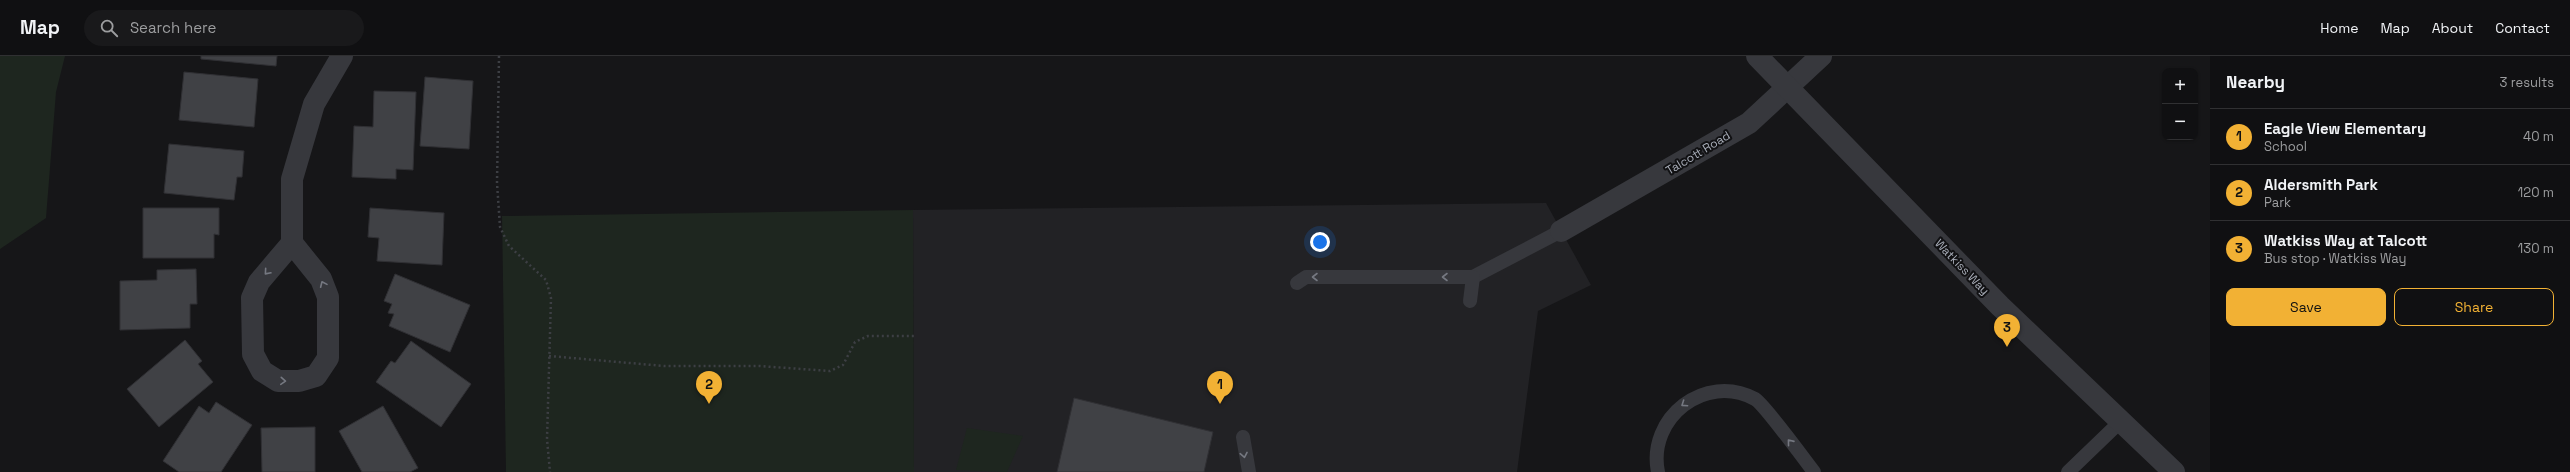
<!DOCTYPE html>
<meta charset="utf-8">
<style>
:root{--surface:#101012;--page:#19191b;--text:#f1f3f6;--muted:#9c9d9f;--line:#303032;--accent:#f2b134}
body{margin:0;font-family:"Space Grotesk",sans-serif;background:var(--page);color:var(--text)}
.controls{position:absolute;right:12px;top:12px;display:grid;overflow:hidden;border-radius:8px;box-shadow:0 1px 3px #0004}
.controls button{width:36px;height:36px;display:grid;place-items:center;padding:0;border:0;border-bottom:1px solid var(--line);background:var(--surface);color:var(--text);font:20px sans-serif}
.you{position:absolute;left:1320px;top:186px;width:14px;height:14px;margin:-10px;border:3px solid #fff;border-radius:50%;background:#1a73e8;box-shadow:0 0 0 6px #1a73e833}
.badge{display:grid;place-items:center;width:26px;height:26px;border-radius:50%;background:var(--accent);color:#111;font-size:13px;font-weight:700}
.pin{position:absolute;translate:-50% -33px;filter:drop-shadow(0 1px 2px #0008)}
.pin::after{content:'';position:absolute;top:21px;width:14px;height:12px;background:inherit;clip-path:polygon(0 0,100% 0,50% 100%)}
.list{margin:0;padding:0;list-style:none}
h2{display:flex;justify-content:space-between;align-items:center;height:52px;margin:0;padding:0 16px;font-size:17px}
h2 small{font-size:13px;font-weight:400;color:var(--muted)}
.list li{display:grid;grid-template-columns:26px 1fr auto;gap:12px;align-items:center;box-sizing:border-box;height:56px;padding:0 16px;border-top:1px solid var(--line)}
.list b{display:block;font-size:15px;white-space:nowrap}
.list p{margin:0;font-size:13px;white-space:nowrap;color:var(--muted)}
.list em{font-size:13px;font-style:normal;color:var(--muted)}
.actions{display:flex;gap:8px;padding:12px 16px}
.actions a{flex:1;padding:9px 0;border:1px solid var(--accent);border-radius:8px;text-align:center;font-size:14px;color:var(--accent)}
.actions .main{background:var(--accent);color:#111}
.icon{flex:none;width:22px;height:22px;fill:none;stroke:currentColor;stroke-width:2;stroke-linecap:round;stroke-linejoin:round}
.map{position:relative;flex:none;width:2210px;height:416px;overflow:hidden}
header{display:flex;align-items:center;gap:24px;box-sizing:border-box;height:56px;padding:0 20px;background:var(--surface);border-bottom:1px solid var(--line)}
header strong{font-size:19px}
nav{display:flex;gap:22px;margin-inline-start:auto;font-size:14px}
.search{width:280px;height:36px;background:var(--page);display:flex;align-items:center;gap:10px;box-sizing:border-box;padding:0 14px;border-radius:22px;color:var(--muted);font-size:15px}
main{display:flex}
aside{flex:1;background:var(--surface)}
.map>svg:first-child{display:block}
.built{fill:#222225}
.green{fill:#1e261f}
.building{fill:#404145;stroke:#303034}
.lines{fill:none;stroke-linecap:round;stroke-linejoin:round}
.path{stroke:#3d3f44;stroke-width:2.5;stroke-dasharray:2 3;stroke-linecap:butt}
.service{stroke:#37383d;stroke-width:14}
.minor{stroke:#37383d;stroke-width:22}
.tertiary{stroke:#37383d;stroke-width:22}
.oneway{stroke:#757881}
.labels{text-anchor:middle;stroke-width:4;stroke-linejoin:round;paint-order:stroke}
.street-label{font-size:12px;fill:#a8adb8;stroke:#111113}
</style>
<header>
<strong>Map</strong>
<div class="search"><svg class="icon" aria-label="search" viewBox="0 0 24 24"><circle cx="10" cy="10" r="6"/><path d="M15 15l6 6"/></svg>Search here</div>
<nav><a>Home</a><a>Map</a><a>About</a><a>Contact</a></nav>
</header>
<main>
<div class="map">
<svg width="2210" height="416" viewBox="0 0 2210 416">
<rect width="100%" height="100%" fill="#161618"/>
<!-- built -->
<path class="built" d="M1546 147 1591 229 1538 255 1517 416H914L913 154Z"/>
<!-- green -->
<g class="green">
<path d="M0 0H65L56 36 46 162 0 193Z"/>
<path d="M913 154 914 416H506L502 160Z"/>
<path d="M967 372 1023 380 1007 416 956 414Z"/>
</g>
<!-- building -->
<g class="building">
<path d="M201 0H277L276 10 201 3Z"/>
<path d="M184 16 258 23 254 71 179 64Z"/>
<path d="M425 21 473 25 469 93 420 90Z"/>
<path d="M374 35 416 36 413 114 396 113V123L352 121 354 70 373 71Z"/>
<path d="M169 88 244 95 242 121H237L234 144 164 137Z"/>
<path d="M143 152H219V179L214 178V202H143Z"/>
<path d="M370 152 444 157 442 209 377 205 379 182 368 181Z"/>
<path d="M196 213 197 248H190V272L120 274V225L157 224V214Z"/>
<path d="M395 218 470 249 450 296 389 270 394 258 388 257 392 248 384 245Z"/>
<path d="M185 284 202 305 198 308 213 326 159 371 127 333Z"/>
<path d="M411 285 471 328 441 371 376 326 391 305 395 307Z"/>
<path d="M1074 342 1213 376 1204 416H1057Z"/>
<path d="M216 346 252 369 221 416H179L163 405 199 350 209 357Z"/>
<path d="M383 350 418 412 410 416H362L339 375Z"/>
<path d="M315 371V416H262L261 372Z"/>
</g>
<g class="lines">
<!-- path -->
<g class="path">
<path d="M499 0 497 127 500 171 509 190 546 224 551 242 547 383 550 416"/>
<path d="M549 300 664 310H759L830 315 843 309 855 286 868 280H914"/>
</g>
<!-- service -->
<g class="service">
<path d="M1473 221 1561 175"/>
<path d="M1297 227 1306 221H1473L1470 245"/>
<path d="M1243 381 1249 416"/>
<path d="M1658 416C1647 362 1705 316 1755 343 1764 348 1804 403 1814 416"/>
<path d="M2068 416 2121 365"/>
</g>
<!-- minor -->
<g class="minor">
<path d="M1561 175 1749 67 1821 0"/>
<path d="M292 187 259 226 252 242 253 298 262 315 278 325H299L316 320 328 302V241L321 223 292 187V123L314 48 342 0"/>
</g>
<!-- tertiary -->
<path class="tertiary" d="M1757 0 2000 250 2174 416"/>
</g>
<!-- one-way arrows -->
<defs><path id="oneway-chevron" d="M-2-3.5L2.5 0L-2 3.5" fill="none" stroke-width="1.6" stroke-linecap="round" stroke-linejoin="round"/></defs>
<g class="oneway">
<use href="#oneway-chevron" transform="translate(267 216) rotate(131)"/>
<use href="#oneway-chevron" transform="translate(1315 221) rotate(180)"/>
<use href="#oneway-chevron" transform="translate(1445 221) rotate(180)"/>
<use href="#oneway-chevron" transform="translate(323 228) rotate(-114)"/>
<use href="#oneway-chevron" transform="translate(283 325) rotate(4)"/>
<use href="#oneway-chevron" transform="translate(1684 348) rotate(146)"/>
<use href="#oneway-chevron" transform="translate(1790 386) rotate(-129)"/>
<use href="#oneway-chevron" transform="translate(1244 399) rotate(79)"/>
</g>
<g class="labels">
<!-- street labels -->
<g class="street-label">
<text transform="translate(1698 97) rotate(-31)" y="4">Talcott Road</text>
<text transform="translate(1962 211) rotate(46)" y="4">Watkiss Way</text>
</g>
</g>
</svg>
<div class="controls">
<button>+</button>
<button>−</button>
</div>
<div class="you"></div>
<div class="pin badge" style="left:1220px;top:348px">1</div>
<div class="pin badge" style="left:709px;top:348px">2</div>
<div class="pin badge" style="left:2007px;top:291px">3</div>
</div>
<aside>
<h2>Nearby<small>3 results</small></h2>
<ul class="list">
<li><span class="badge">1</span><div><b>Eagle View Elementary</b><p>School</p></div><em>40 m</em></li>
<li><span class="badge">2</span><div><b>Aldersmith Park</b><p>Park</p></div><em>120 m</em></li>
<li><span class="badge">3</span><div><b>Watkiss Way at Talcott</b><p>Bus stop · Watkiss Way</p></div><em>130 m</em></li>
</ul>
<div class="actions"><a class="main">Save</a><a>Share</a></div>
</aside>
</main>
